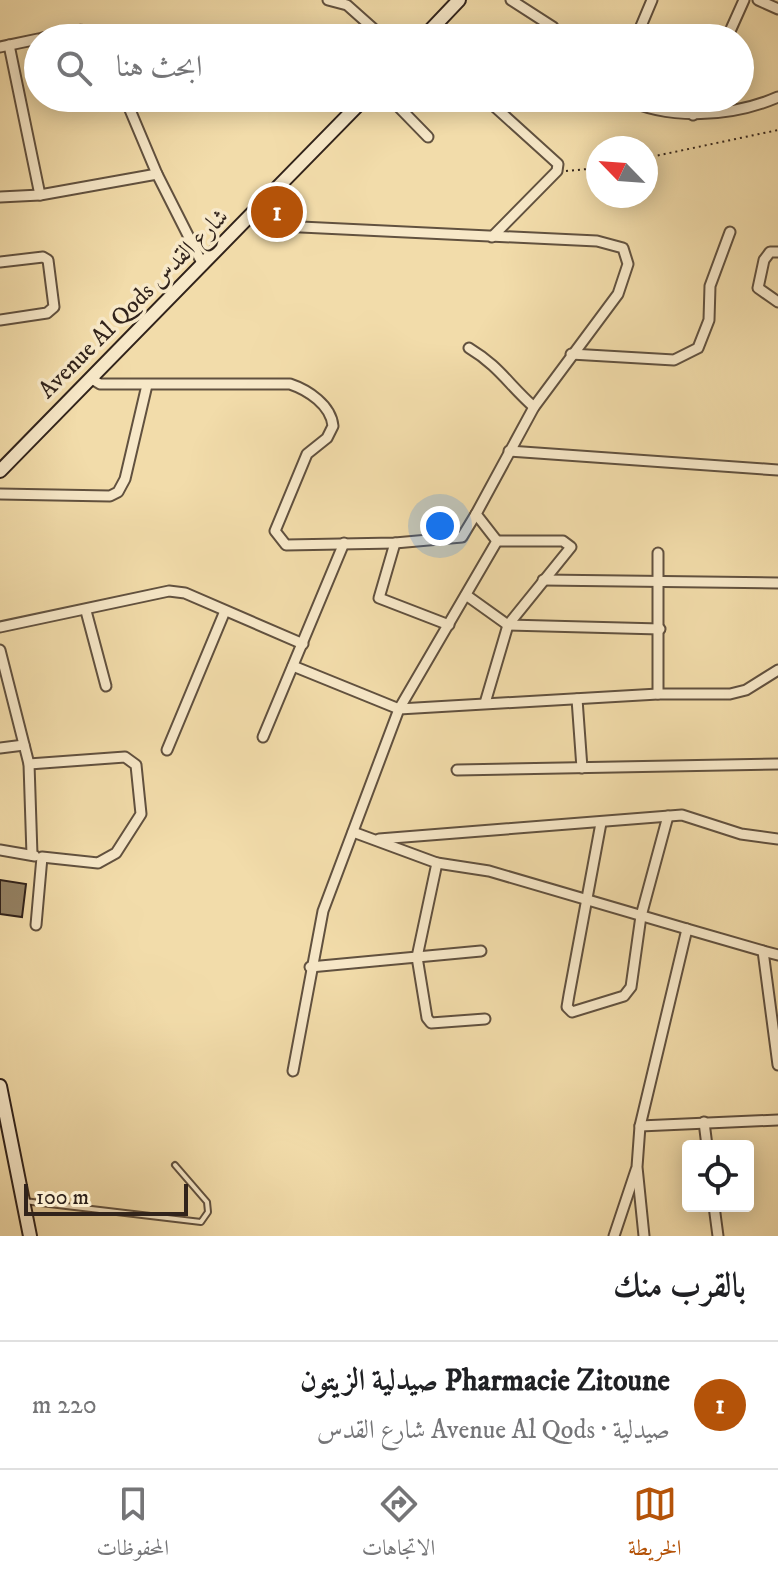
<!DOCTYPE html>
<html lang="ar">
<meta charset="utf-8">
<style>
:root{--surface:#fff;--page:#f6f6f6;--text:#202124;--muted:#757577;--line:#e0e0e0;--accent:#b45309}
body{margin:0;font-family:"IM FELL DW Pica",Amiri,serif;background:var(--page);color:var(--text);direction:rtl}
.controls{position:absolute;right:24px;bottom:24px;display:grid;overflow:hidden;border-radius:8px;box-shadow:0 4px 20px #0003}
.controls button{width:72px;height:72px;display:grid;place-items:center;padding:0;border:0;border-bottom:2px solid var(--line);background:var(--surface);color:var(--text);font:40px sans-serif}
.compass{position:absolute;left:586px;top:136px;width:72px;height:72px;border-radius:50%;background:var(--surface);box-shadow:0 4px 20px #0003;rotate:295deg}
.scale{position:absolute;left:24px;bottom:20px;width:164px;box-sizing:border-box;padding-left:8px;border:4px solid #31231b;border-top:0;font-size:22px;line-height:28px;white-space:nowrap;color:#31231b;-webkit-text-stroke:6px #f7e8c8;paint-order:stroke}
.you{position:absolute;left:440px;top:526px;width:28px;height:28px;margin:-20px;border:6px solid #fff;border-radius:50%;background:#1a73e8;box-shadow:0 0 0 12px #1a73e833}
.badge{display:grid;place-items:center;width:52px;height:52px;border-radius:50%;background:var(--accent);color:#fff;font-size:26px;font-weight:700}
.pin{position:absolute;translate:-50% -50%;border:4px solid #fff;box-shadow:0 2px 8px #0006}
.list{margin:0;padding:0;list-style:none}
h2{display:flex;justify-content:space-between;align-items:center;height:104px;margin:0;padding:0 32px;font-size:34px}
h2 small{font-size:26px;font-weight:400;color:var(--muted)}
.list li{display:grid;grid-template-columns:52px 1fr auto;gap:24px;align-items:center;box-sizing:border-box;height:128px;padding:0 32px;border-top:2px solid var(--line)}
.list b{display:block;font-size:30px;white-space:nowrap}
.list p{margin:0;font-size:26px;white-space:nowrap;color:var(--muted)}
.list em{font-size:26px;font-style:normal;color:var(--muted)}
.icon{flex:none;width:44px;height:44px;fill:none;stroke:currentColor;stroke-width:2;stroke-linecap:round;stroke-linejoin:round}
.map{position:relative;flex:none;width:778px;height:1236px;overflow:hidden;direction:ltr}
.search{position:absolute;background:var(--surface);box-shadow:0 4px 20px #0003;left:24px;right:24px;top:24px;height:88px;display:flex;align-items:center;gap:20px;box-sizing:border-box;padding:0 28px;border-radius:44px;color:var(--muted);font-size:30px}
.sheet{height:232px;background:var(--surface)}
nav{display:flex;justify-content:space-around;align-items:center;box-sizing:border-box;height:112px;border-top:2px solid var(--line);background:var(--surface);font-size:22px;color:var(--muted)}
nav a{display:grid;justify-items:center;gap:4px}
nav .on{color:var(--accent)}
.map>svg:first-child{display:block}
.building{fill:#958365;stroke:#31231b;stroke-width:2}
.lines{fill:none;stroke-linecap:round;stroke-linejoin:round}
.lane-casing{stroke:#61513f;stroke-width:8}
.street-casing{stroke:#61513f;stroke-width:13}
.secondary-casing{stroke:#31231b;stroke-width:16}
.path{stroke:#31231b;stroke-width:2;stroke-dasharray:2 4;stroke-linecap:butt}
.lane{stroke:#f7e8c8;stroke-width:4}
.street{stroke:#f7e8c8;stroke-width:9}
.secondary{stroke:#f7e8c8;stroke-width:12}
.labels{text-anchor:middle;stroke-width:7;stroke-linejoin:round;paint-order:stroke}
.street-label{font-size:24px;fill:#31231b;stroke:#f7e8c8}
</style>
<div class="map">
<svg width="778" height="1236" viewBox="0 0 778 1236">
<rect width="100%" height="100%" fill="#f2dcaa"/>
<filter id="stains"><feTurbulence type="fractalNoise" baseFrequency=".0025" numOctaves="4"/><feColorMatrix values="0 0 0 0 .2 0 0 0 0 .09 0 0 0 0 .02 0 0 0 .5 -.17"/></filter>
<radialGradient id="worn" r=".72"><stop offset=".6" stop-color="#630" stop-opacity="0"/><stop offset="1" stop-color="#630" stop-opacity=".3"/></radialGradient>
<!-- building -->
<path class="building" d="M0 880 26 884 22 917 0 914Z"/>
<g class="lines">
<!-- lane casing -->
<g class="lane-casing">
<path id="lane" d="M24 1201 201 1222 208 1212 207 1202 175 1165"/>
</g>
<!-- street casing -->
<g class="street-casing">
<g id="street">
<path d="M328 0 347 5 384 38"/>
<path d="M511 0 553 27 562 38"/>
<path d="M758 0 778 9"/>
<path d="M42 38C61 34 86 23 100 38"/>
<path d="M636 38 652 0"/>
<path d="M727 38 744 0"/>
<path d="M9 45 40 195"/>
<path d="M0 47 38 39"/>
<path d="M125 98 157 174 203 265"/>
<path d="M305 98 357 106"/>
<path d="M390 98 428 137"/>
<path d="M485 98 558 164 557 171 492 237"/>
<path d="M623 98C669 121 732 117 778 97"/>
<path d="M201 102 207 98"/>
<path d="M693 115 700 98"/>
<path d="M0 197 40 195 157 174"/>
<path d="M252 214 280 226 597 241 623 248 628 264 618 294 534 407 476 514 497 541"/>
<path d="M778 252H770L764 260 758 288 778 302"/>
<path d="M0 262 43 257 48 260 54 307 47 313 0 320"/>
<path d="M469 348C499 366 509 385 534 407"/>
<path d="M571 354 674 360 698 348 709 320 710 286 730 232"/>
<path d="M90 378 100 384H290C308 390 331 405 333 426L327 438 307 454 275 531 286 545 395 543 462 537 476 514"/>
<path d="M509 451 778 470"/>
<path d="M0 494 110 496 118 492 125 479 147 385"/>
<path d="M395 543 379 598 449 625"/>
<path d="M543 580 778 583"/>
<path d="M466 595 508 625 660 629"/>
<path d="M86 611 106 686"/>
<path d="M0 627 169 591 185 593 303 644"/>
<path d="M0 650 29 764 32 855"/>
<path d="M293 666 399 709 658 694H730L746 690 778 670"/>
<path d="M658 694V553"/>
<path d="M577 699 582 768"/>
<path d="M485 703 508 625 571 547 563 541H497"/>
<path d="M263 737 344 543"/>
<path d="M0 748 24 745"/>
<path d="M167 750 225 611"/>
<path d="M29 764 125 757 136 765 141 814 116 853 98 863 42 857 36 925"/>
<path d="M457 770 778 764"/>
<path d="M601 823 569 995 567 1007 572 1012 624 996 631 987 641 916 668 816"/>
<path d="M353 832 437 863 417 957 481 951"/>
<path d="M379 839 682 815 741 834 778 839"/>
<path d="M0 850 35 856"/>
<path d="M437 863 489 871 687 929"/>
<path d="M763 951 778 955"/>
<path d="M310 967 417 957 427 1018 431 1023 485 1019"/>
<path d="M293 1071 323 911 399 709 497 541"/>
<path d="M704 1122 707 1146"/>
<path d="M640 1126 778 1120"/>
<path d="M714 1206 718 1236"/>
<path d="M614 1236 636 1170"/>
<path d="M644 1236 637 1167 640 1126 687 929 763 951 778 1065"/>
</g>
</g>
<!-- secondary casing -->
<g class="secondary-casing">
<g id="secondary">
<path d="M423 38 459 0"/>
<path d="M0 471 365 98"/>
<path d="M0 1086 30 1236"/>
</g>
</g>
<!-- path -->
<g class="path">
<path d="M646 158 778 130"/>
<path d="M566 171 598 168"/>
</g>
<!-- lane -->
<use href="#lane" class="lane"/>
<!-- street -->
<use href="#street" class="street"/>
<!-- secondary -->
<use href="#secondary" class="secondary"/>
</g>
<g class="labels">
<!-- street labels -->
<g class="street-label">
<text transform="translate(133 303) rotate(-45)" y="8">Avenue Al Qods شارع القدس</text>
</g>
</g>
<rect width="100%" height="100%" filter="url(#stains)"/>
<rect width="100%" height="100%" fill="url(#worn)"/>
</svg>
<div class="controls">
<button><svg class="icon" aria-label="locate" viewBox="0 0 24 24"><circle cx="12" cy="12" r="6"/><path d="M12 2v4M12 18v4M2 12h4M18 12h4"/></svg></button>
</div>
<svg class="compass" viewBox="-18 -18 36 36"><path d="M0-13l5 13h-10z" fill="#e53935"/><path d="M0 13l5-13h-10z" fill="#757577"/></svg>
<div class="scale">100 m</div>
<div class="you"></div>
<div class="pin badge" style="left:277px;top:212px">1</div>
<div class="search"><svg class="icon" aria-label="search" viewBox="0 0 24 24"><circle cx="10" cy="10" r="6"/><path d="M15 15l6 6"/></svg>ابحث هنا</div>
</div>
<section class="sheet">
<h2>بالقرب منك<small></small></h2>
<ul class="list">
<li><span class="badge">1</span><div><b>Pharmacie Zitoune صيدلية الزيتون</b><p>صيدلية · Avenue Al Qods شارع القدس</p></div><em>220 m</em></li>
</ul>
</section>
<nav>
<a class="on"><svg class="icon" aria-label="map" viewBox="0 0 24 24"><path d="M3 6l6-2 6 2 6-2v14l-6 2-6-2-6 2zM9 4v14M15 6v14"/></svg>الخريطة</a>
<a><svg class="icon" aria-label="directions" viewBox="0 0 24 24"><path d="M12 3l9 9-9 9-9-9zM9 14v-3h6M13 9l2 2-2 2"/></svg>الاتجاهات</a>
<a><svg class="icon" aria-label="saved" viewBox="0 0 24 24"><path d="M7 4h10v16l-5-4-5 4z"/></svg>المحفوظات</a>
</nav>
